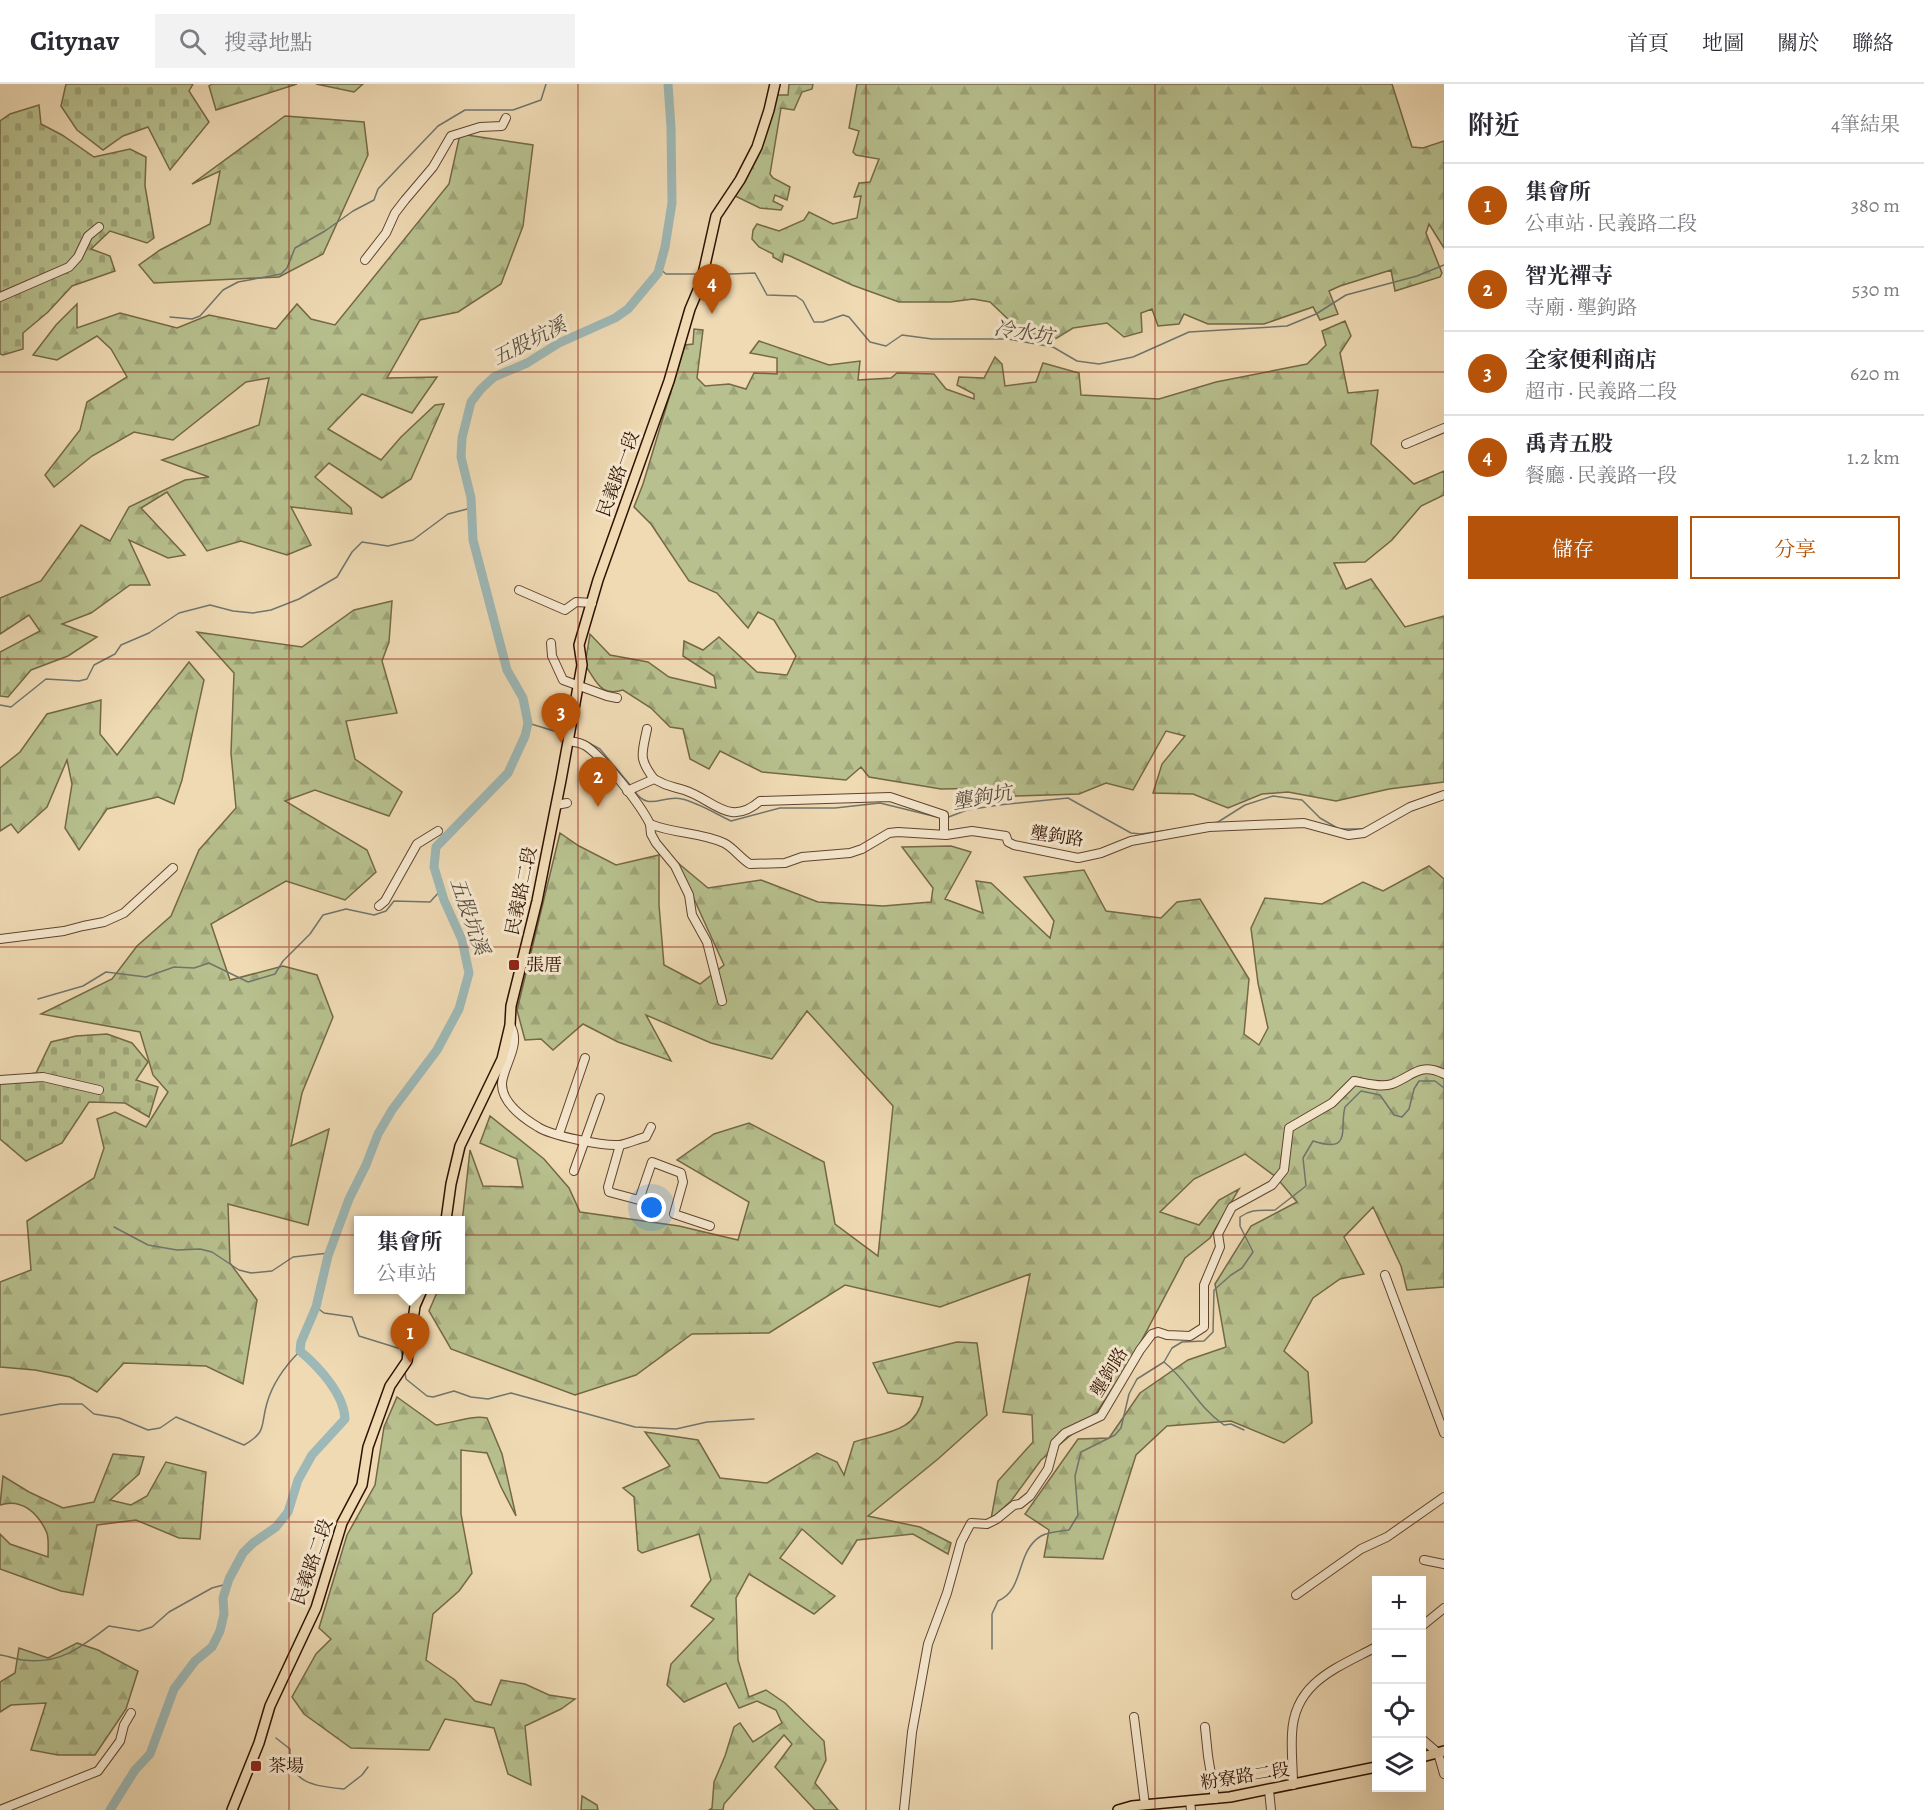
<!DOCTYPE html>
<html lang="zh-TW">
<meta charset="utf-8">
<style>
:root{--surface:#fff;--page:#f2f2f3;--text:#2b2b33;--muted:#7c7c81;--line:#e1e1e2;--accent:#b45309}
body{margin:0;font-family:Alegreya,"Noto Serif TC",serif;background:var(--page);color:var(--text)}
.controls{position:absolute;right:18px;bottom:18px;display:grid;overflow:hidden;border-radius:0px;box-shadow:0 6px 24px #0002}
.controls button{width:54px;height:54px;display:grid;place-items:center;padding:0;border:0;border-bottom:2px solid var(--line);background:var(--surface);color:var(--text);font:30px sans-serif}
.you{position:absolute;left:652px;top:1124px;width:21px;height:21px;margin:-15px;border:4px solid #fff;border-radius:50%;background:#1a73e8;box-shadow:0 0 0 9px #1a73e833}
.badge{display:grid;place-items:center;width:39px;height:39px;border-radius:50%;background:var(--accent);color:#fff;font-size:20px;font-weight:700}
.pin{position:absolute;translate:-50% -50px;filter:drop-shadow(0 2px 3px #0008)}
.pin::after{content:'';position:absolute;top:32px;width:21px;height:18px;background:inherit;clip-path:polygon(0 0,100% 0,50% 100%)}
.popup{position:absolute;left:354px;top:1132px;width:111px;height:78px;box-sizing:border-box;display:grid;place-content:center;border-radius:0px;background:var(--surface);filter:drop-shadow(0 2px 4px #0005);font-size:20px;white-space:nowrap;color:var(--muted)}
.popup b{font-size:22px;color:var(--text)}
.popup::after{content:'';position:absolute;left:50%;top:100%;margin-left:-12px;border:12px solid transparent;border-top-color:var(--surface)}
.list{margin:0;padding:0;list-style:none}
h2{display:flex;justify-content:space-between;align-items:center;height:78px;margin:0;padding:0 24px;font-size:26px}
h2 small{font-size:20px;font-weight:400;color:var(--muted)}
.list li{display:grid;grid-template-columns:39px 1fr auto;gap:18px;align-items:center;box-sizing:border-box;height:84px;padding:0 24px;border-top:2px solid var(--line)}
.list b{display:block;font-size:22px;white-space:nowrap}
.list p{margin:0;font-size:20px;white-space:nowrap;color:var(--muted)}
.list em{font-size:20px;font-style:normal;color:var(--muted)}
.actions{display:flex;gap:12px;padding:18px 24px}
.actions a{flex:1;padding:14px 0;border:2px solid var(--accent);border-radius:0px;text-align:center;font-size:21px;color:var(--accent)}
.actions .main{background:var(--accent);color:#fff}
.icon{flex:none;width:33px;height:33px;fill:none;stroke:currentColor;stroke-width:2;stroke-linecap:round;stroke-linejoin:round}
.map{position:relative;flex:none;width:1444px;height:1726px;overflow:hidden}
header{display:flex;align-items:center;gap:36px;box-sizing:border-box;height:84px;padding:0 30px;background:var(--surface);border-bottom:2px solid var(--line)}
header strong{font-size:28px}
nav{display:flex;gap:33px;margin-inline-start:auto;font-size:21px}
.search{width:420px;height:54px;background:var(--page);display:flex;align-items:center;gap:15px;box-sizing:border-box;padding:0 21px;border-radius:0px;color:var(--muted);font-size:22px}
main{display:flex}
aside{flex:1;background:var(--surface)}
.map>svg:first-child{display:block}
.forest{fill:url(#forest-firs);stroke:#746847;stroke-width:1.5}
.cemetery{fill:url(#cemetery-stones);stroke:#746847;stroke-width:1.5}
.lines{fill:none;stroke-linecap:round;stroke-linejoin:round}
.stream{stroke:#71756d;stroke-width:1.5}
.river{stroke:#9db8b6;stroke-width:9}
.minor-casing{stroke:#60432d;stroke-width:10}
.major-casing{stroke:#301100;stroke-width:12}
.minor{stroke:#f5e7ce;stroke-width:8}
.major{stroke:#efdab4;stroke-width:9}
.grid{fill:none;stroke:#8f2418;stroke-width:1.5;stroke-opacity:0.55}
.poi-dot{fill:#8f2418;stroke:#f5e7ce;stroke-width:2}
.labels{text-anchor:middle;stroke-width:6;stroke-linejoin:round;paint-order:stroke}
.street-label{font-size:18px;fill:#301100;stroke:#f5e7ce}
.poi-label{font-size:18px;fill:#301100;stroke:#f5e7ce;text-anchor:start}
.water-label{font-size:20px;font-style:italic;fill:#564b40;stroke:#f5e7ce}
</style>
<header>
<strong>Citynav</strong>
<div class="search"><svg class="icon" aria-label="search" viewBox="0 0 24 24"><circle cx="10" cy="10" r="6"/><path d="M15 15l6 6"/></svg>搜尋地點</div>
<nav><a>首頁</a><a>地圖</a><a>關於</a><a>聯絡</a></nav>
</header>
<main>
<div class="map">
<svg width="1444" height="1726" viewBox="0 0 1444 1726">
<defs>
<pattern id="forest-firs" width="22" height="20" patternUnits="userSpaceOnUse" patternTransform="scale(1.5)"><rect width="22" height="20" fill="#b7c08e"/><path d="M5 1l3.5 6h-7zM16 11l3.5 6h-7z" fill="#9ea479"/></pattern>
<pattern id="cemetery-stones" width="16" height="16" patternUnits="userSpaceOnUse" patternTransform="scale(1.5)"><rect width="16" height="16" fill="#b7c08e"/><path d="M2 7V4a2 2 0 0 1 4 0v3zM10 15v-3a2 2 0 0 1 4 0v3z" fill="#9ea479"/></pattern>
</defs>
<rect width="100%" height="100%" fill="#efdab4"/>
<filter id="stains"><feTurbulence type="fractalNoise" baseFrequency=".00333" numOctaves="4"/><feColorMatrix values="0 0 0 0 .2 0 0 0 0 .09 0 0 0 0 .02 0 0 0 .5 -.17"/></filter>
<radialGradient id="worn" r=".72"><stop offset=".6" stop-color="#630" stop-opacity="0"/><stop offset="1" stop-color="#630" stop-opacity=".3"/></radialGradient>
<!-- forest -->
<g class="forest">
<path d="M212 0H297L216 26 209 2Z"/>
<path d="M316 0H363L354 8Z"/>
<path d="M789 0H813L812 5 802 8 794 26 781 24 770 90 773 94 790 103 787 116 775 111 773 117 783 122 781 126 760 124 731 110 751 84 777 11H788Z"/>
<path d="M857 0H1392L1412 63 1423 64 1444 57V164L1429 140 1426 149 1442 189 1440 193 1395 207 1391 186 1340 202 1329 207 1338 230 1320 236 1313 223 1264 240H1208L1184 230 1179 240 1158 242 1152 225 1141 229 1142 248 1124 253 1107 239 1073 244 1052 257 1020 253 1010 237 990 218 973 215 950 218H899L852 201 790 172 784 170 782 178 773 173V170L759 163 752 155 753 146 757 140 779 147 804 136 809 128 833 140 857 134 861 112 854 113 859 99 870 98 879 75 856 71 853 68 859 47 849 44Z"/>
<path d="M285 32 364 38 368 71 323 170 279 193 154 199 139 181 160 166 210 140 220 87 192 100Z"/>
<path d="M460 50 533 61 523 142 501 200 458 228 420 236 387 294 437 293 412 329 362 310 328 345 381 376 401 353 435 321 444 320 411 395 382 414 329 379 315 393 351 424 352 430 291 423 311 461 287 471 241 457 207 467 167 408 141 424 185 471 168 474 129 456 150 501H130L91 529 62 540 97 553 68 572 31 586 8 613 0 612V568L40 547 29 531 0 550V514L41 497 81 441 110 457 129 423 185 396 209 393 162 376 259 341 269 294 246 298 173 356 134 348 92 372 54 403 45 391 80 346 87 318 127 293 111 265 97 252 57 276 33 271 56 241 77 220V244L120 229 177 244 209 231 276 245 297 220 311 235 335 241 449 100Z"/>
<path d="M1345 237 1351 252 1340 269 1348 309 1378 306 1371 360 1414 400 1444 387V411L1421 422 1392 456 1365 478 1334 479 1346 505 1371 495 1405 543 1444 532V698L1389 705 1336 717 1288 708 1262 710 1228 724 1193 710 1153 709 1162 680 1185 652 1166 647 1133 706 1106 699 1079 710 1015 712 991 704 941 705 869 693 861 683 846 696 762 688 720 667 709 685 690 675 683 645 670 643 651 624 623 606C600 613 597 598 585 581L590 550 610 571 648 578 669 593 716 604 714 592 683 572 684 557 703 566 719 553 757 588 787 591 796 572 774 536 758 528 748 544 717 509 689 497 651 440 634 423 643 400 685 261 693 260 694 245 703 246 697 294 705 302 729 300 746 305 754 289 777 290V274L750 269 759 257 829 281 860 277 858 296 891 294 897 289 934 290 946 305 974 315V310L957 301 959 293 984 294 995 273 1002 280 1005 302 1036 298 1043 279 1079 289 1081 311 1159 315 1216 298 1307 280 1326 261 1322 247Z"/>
<path d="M392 517 389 558 382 577 397 629 346 637 355 675 402 708 389 732 315 706 285 717 367 766 376 788 345 816 286 797 211 840 230 896 283 882 317 891 333 933 302 1009 291 1062 329 1045 308 1141 228 1120 230 1179 257 1216 243 1300 206 1282 124 1279 97 1308 70 1293 35 1286 0 1283V1198L31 1186 27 1137 94 1094 104 1064 97 1035 115 1028 146 1043 168 1008 153 991 140 948 41 930 112 895 137 862 171 832 199 766 236 724 231 669 234 589 197 548 302 563 354 526Z"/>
<path d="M189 578 204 596 182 696 174 720 158 713 107 725 79 766 65 744 72 700 67 676 47 723 18 749 11 740 0 747V684L20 668 47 630 101 616 100 650 117 671Z"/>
<path d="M560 749 579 762 616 781 659 771V821L664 881 700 900 724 881 684 793 672 774 708 804 761 796 818 818 883 822 931 818 933 804 902 763 951 762 971 768 945 815 983 829 976 797 991 799 1050 854 1054 837 1024 793 1084 786 1106 827 1161 834 1177 818 1200 815 1249 895 1244 950 1259 961 1268 944 1258 899 1251 844 1265 814 1322 820 1363 798 1383 807 1429 782 1444 795V1203L1407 1206 1401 1182 1373 1123 1344 1153 1364 1190 1340 1195 1313 1214 1284 1267 1308 1288 1312 1339 1284 1359 1231 1337 1167 1342 1136 1371 1103 1475 1044 1473 1049 1446 1025 1430 1078 1355 1109 1354 1140 1309 1188 1276 1226 1263 1215 1200 1251 1142 1297 1118 1276 1093 1245 1070 1194 1095 1160 1128 1199 1141 1219 1116 1239 1105 1210 1154 1185 1174 1134 1271 1095 1331 1041 1376 1011 1417 991 1435 998 1397 1033 1358 1032 1331 1003 1328 1030 1190 940 1223 845 1201 769 1249 692 1250 636 1291 575 1311 451 1265 429 1227 438 1206H461V1148L470 1066 483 1102 523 1103 517 1075 480 1059 490 1032 544 1075 569 1104 580 1128 679 1142 738 1156 749 1118 677 1076 714 1050 749 1039 824 1078 835 1140 878 1172 893 1022 807 927 772 975 711 959 646 931 671 977 618 958 583 940 553 966 541 955 525 956 517 926Z"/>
<path d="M957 1258 977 1259 987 1331 938 1375 868 1432 920 1443 951 1459 948 1470 913 1450 857 1456 842 1480 802 1445 780 1474 835 1512 814 1530 749 1490 736 1514 738 1576 749 1613 766 1606 785 1619 824 1657 826 1676 815 1699 838 1726H815L775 1683 792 1660 784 1651 724 1720 723 1726H709L712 1724 714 1698 725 1672 734 1643 740 1639 753 1658 782 1639 776 1626 757 1617 739 1624 726 1599 684 1618 667 1601 671 1580 714 1535 691 1522 711 1496 699 1450 642 1469 638 1466 634 1413 623 1404 670 1382 645 1348 698 1356 720 1394 767 1399 817 1369 837 1378 844 1391 854 1358C885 1348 916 1349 923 1313L888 1309 873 1279Z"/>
<path d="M397 1313 436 1341C453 1339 471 1331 487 1334L502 1370 516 1432 501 1403 487 1369 461 1366V1430L472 1489 459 1507 433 1530 426 1576 455 1596 475 1617 491 1621 501 1596 525 1600 549 1611 575 1615 561 1625 525 1642 531 1701 508 1690 494 1644 445 1635 429 1666 351 1664 304 1630 292 1613 316 1570 331 1555 319 1544 347 1451 375 1401 384 1343Z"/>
<path d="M113 1370 144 1373 139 1390 110 1416 131 1421 147 1412 166 1378 206 1388 200 1455 179 1454 136 1436 97 1441 83 1511 61 1507 0 1485V1450L10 1460 48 1473C48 1466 49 1456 47 1449 38 1429 22 1414 0 1421L3 1392 29 1408 63 1424 94 1418Z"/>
<path d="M77 1559 98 1566 138 1587 126 1625 95 1671H58L31 1666 46 1619 11 1621 0 1628V1598L15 1589 19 1564 48 1574Z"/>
<path d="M582 1712 597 1721 598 1726H581Z"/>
</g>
<!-- cemetery -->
<g class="cemetery">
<path d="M66 0H193L189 7 209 38 170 86 148 43 123 52 103 66 77 46 61 22Z"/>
<path d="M39 21 41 40 62 51 94 73 130 65 146 73 145 102 154 154 147 159 110 147 91 165 110 172 115 187 72 202 48 228 23 249V265L3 271 0 270V37L10 30Z"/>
<path d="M107 950 132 959 148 978 136 996 158 1003 149 1033 125 1019 89 1018 62 1059 26 1077 0 1055V995L36 989 51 958 76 952Z"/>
</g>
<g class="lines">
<!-- stream -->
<g class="stream">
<path d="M659 184 666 190H700"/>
<path d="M707 191 755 189 767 211 796 212 803 217 814 238H823L843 231 849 233 870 258 886 262 902 251 932 255H1008L1053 263 1077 277 1099 280 1133 273 1189 248 1287 242 1316 230 1346 211 1417 192 1444 181"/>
<path d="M170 233 192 235 200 232 223 206 238 198 281 190 287 184 295 164 325 147 353 127 374 116 378 105 438 42 465 26H513L541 16 546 0"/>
<path d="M0 621 11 623 46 595 79 597 87 595 94 581 115 570 121 561 149 549 179 529 210 521 233 527 253 529 271 526 299 515 337 493 352 468 362 458 388 462 413 456 448 430 471 424"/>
<path d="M528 639 564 650"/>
<path d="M572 653 584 657"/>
<path d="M589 659 600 665 631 702"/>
<path d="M634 706C648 729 663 710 682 715 699 719 716 730 731 737L780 724H835L880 719 941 734"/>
<path d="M946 734 967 726 999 721 1068 714 1131 749 1141 750 1178 745"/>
<path d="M1213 739 1218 738 1245 721 1273 712 1302 716 1320 734 1339 745H1362"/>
<path d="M38 915 83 902 106 888 146 893 174 883 194 884 209 879 248 898 275 890 283 877 310 850 323 831 346 825 374 831 386 827 394 817 430 818 441 806"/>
<path d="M114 1143 148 1161 177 1166 200 1165 212 1168 239 1186 251 1189 272 1187 293 1173 329 1169"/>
<path d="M316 1223 324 1229 352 1233 359 1252 401 1265 403 1275"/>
<path d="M1164 1278C1188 1297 1197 1322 1224 1341L1231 1340 1244 1346"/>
<path d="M405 1289 406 1295 427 1312 433 1313 454 1307 471 1313 488 1315 511 1309 635 1343 676 1345 707 1338 754 1335"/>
<path d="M0 1331 60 1320H82L94 1330 119 1334 148 1346 160 1344 176 1333 244 1361C268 1347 260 1342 267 1319 273 1298 285 1282 300 1267"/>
<path d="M992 1565V1530L998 1517C1025 1506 1015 1468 1041 1452 1048 1448 1060 1447 1069 1446L1078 1431 1075 1392 1081 1368 1115 1351 1121 1344 1129 1310 1137 1295 1164 1278 1172 1264 1182 1258 1204 1257 1213 1248 1214 1206 1231 1191 1242 1184 1253 1168 1240 1142V1133C1253 1124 1261 1127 1275 1126L1306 1102 1303 1074 1313 1057C1353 1070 1339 1045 1345 1023L1361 1007 1380 1011 1394 1031 1402 1033 1409 1025 1414 1005 1419 997H1435L1444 1004"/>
<path d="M0 1571C8 1572 15 1575 23 1576 59 1581 82 1563 109 1542L139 1547 152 1543 169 1528 212 1504 227 1500"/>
<path d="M276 1654 290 1665C288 1700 316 1702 344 1705L362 1691 368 1683"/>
</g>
<!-- river -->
<path class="river" d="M110 1726 135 1686 150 1670 174 1605 195 1577 212 1563 220 1547 224 1530 223 1514 229 1495 243 1469 253 1459 276 1443 288 1428 298 1396 312 1371 345 1335C344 1310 319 1283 300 1267L301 1258 316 1223 328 1172 349 1115 366 1081 378 1050 392 1026 437 966 459 925 469 889 462 856 444 816 434 783 436 763 508 689 525 652 528 639 523 614 507 586 473 456 471 414 461 373 462 354 471 318 481 305 494 293 527 279 559 259 615 234 628 225 658 189 665 163 672 119 671 43 668 0"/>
<!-- minor casing -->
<g class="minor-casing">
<g id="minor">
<path d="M365 176 386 149 395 129 405 116 433 83 451 52 480 43 502 42 506 34"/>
<path d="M0 213 69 183 78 173 88 152 99 143"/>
<path d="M1406 360 1444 344"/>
<path d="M519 506 565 526 576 518 592 519"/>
<path d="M551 559 552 572 563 596 607 612 617 614"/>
<path d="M647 645C642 670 638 674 654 695"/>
<path d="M568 657C575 658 580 658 586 662 605 675 640 720 650 740 674 750 701 748 724 759 734 764 740 774 750 780L785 779 802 773 850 769 862 765 889 749 898 748 946 751 972 747 1006 752 1008 758 1014 761 1078 774 1101 769 1131 757 1209 743 1304 739 1348 751 1364 749 1410 723 1444 711"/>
<path d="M627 707 654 695C668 703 670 702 684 706 713 715 729 744 760 717L890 713 944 731V750"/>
<path d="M556 721 567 719"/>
<path d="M650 740 651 750 656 759 675 782 689 811 692 831 707 858 722 917"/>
<path d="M379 822 385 817 417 760 438 747"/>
<path d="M0 855 64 847 83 842 104 838 124 829 173 784"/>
<path d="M510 941C522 960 504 980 502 999 501 1018 523 1034 538 1043 552 1052 603 1062 619 1061 628 1060 637 1055 646 1053L651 1043"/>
<path d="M0 996 43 993 99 1006"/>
<path d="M559 1050 585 974"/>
<path d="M620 1061 608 1103 609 1108 639 1116 652 1078 681 1089 683 1098 674 1130 710 1142"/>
<path d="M574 1087 600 1014"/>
<path d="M1385 1191 1444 1349"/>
<path d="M1424 1476 1444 1480"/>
<path d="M1296 1511 1361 1465 1387 1453 1444 1413"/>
<path d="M1422 1542 1444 1524"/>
<path d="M1134 1633 1145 1721"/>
<path d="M1205 1643 1208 1672 1215 1715"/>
<path d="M1422 1655 1438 1669 1444 1690"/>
<path d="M1293 1701C1293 1684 1291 1667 1292 1650 1294 1598 1337 1584 1376 1563"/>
<path d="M1269 1706 1271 1726"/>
<path d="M1190 1717 1191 1726"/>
<path d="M0 1726 98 1687 120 1657 124 1641 131 1629"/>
<path d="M904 1726 912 1648 928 1560 947 1509 961 1458 971 1439 987 1440 997 1435 1014 1421 1020 1420 1030 1412 1048 1385 1055 1359 1065 1349 1101 1332 1140 1266 1152 1250 1158 1248 1167 1251 1190 1252 1204 1243V1201L1220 1163 1218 1150 1232 1123 1272 1101 1284 1086 1289 1044 1332 1019 1354 997C1365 999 1381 1004 1392 1000 1413 992 1419 978 1444 990"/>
</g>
</g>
<!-- major casing -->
<g class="major-casing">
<g id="major">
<path d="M446 1136 451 1100 460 1062 502 975 510 941 511 922 537 817 561 696 582 581 579 561 598 496 669 297 690 225 701 199 716 132 740 96 757 63 769 26 775 0"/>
<path d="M1422 1673 1444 1667"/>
<path d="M232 1726 259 1659 270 1622 316 1524 342 1439 362 1401 368 1363 390 1302 407 1277 415 1222 422 1206"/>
<path d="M1118 1726 1132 1722 1230 1713 1376 1683"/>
</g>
</g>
<!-- minor -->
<use href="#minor" class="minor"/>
<!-- major -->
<use href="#major" class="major"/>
</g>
<!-- grid -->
<path class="grid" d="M289 0V1726M578 0V1726M866 0V1726M1155 0V1726M0 288H1444M0 575H1444M0 863H1444M0 1151H1444M0 1438H1444"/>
<!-- markers -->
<g class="poi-dot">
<rect x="508" y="875" width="12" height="12" rx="3"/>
<rect x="250" y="1676" width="12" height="12" rx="3"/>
</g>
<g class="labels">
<!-- street labels -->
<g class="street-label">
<text transform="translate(618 390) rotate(-70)" y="6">民義路一段</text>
<text transform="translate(1057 752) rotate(8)" y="6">壟鉤路</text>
<text transform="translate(521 807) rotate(-78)" y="6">民義路二段</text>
<text transform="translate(1109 1288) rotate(-59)" y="6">壟鉤路</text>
<text transform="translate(312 1478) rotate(-71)" y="6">民義路二段</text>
<text transform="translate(1245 1692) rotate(-9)" y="6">粉寮路二段</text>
</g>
<!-- poi labels -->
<g class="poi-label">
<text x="526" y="887">張厝</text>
<text x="268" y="1688">茶場</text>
</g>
<!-- water labels -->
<g class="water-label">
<text transform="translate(1024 248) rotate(9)" y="7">冷水坑</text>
<text transform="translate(529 257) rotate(-27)" y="7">五股坑溪</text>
<text transform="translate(982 713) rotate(-10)" y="7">壟鉤坑</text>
<text transform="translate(470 832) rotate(71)" y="7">五股坑溪</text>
</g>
</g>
<rect width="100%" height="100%" filter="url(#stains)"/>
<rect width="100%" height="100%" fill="url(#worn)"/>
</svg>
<div class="controls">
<button>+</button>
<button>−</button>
<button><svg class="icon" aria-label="locate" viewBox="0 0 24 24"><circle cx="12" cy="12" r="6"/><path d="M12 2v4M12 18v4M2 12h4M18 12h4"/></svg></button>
<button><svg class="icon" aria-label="layers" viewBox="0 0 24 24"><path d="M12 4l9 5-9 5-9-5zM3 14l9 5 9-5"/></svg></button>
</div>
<div class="you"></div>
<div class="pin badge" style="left:410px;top:1279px">1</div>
<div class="popup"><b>集會所</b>公車站</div>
<div class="pin badge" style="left:598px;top:723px">2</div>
<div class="pin badge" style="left:561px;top:659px">3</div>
<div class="pin badge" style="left:712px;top:230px">4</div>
</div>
<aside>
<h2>附近<small>4筆結果</small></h2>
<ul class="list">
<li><span class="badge">1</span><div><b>集會所</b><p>公車站 · 民義路二段</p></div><em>380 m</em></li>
<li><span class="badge">2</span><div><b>智光禪寺</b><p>寺廟 · 壟鉤路</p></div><em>530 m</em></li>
<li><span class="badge">3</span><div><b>全家便利商店</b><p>超市 · 民義路二段</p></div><em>620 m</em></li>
<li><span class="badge">4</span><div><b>禹青五股</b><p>餐廳 · 民義路一段</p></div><em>1.2 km</em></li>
</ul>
<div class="actions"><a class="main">儲存</a><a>分享</a></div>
</aside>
</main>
